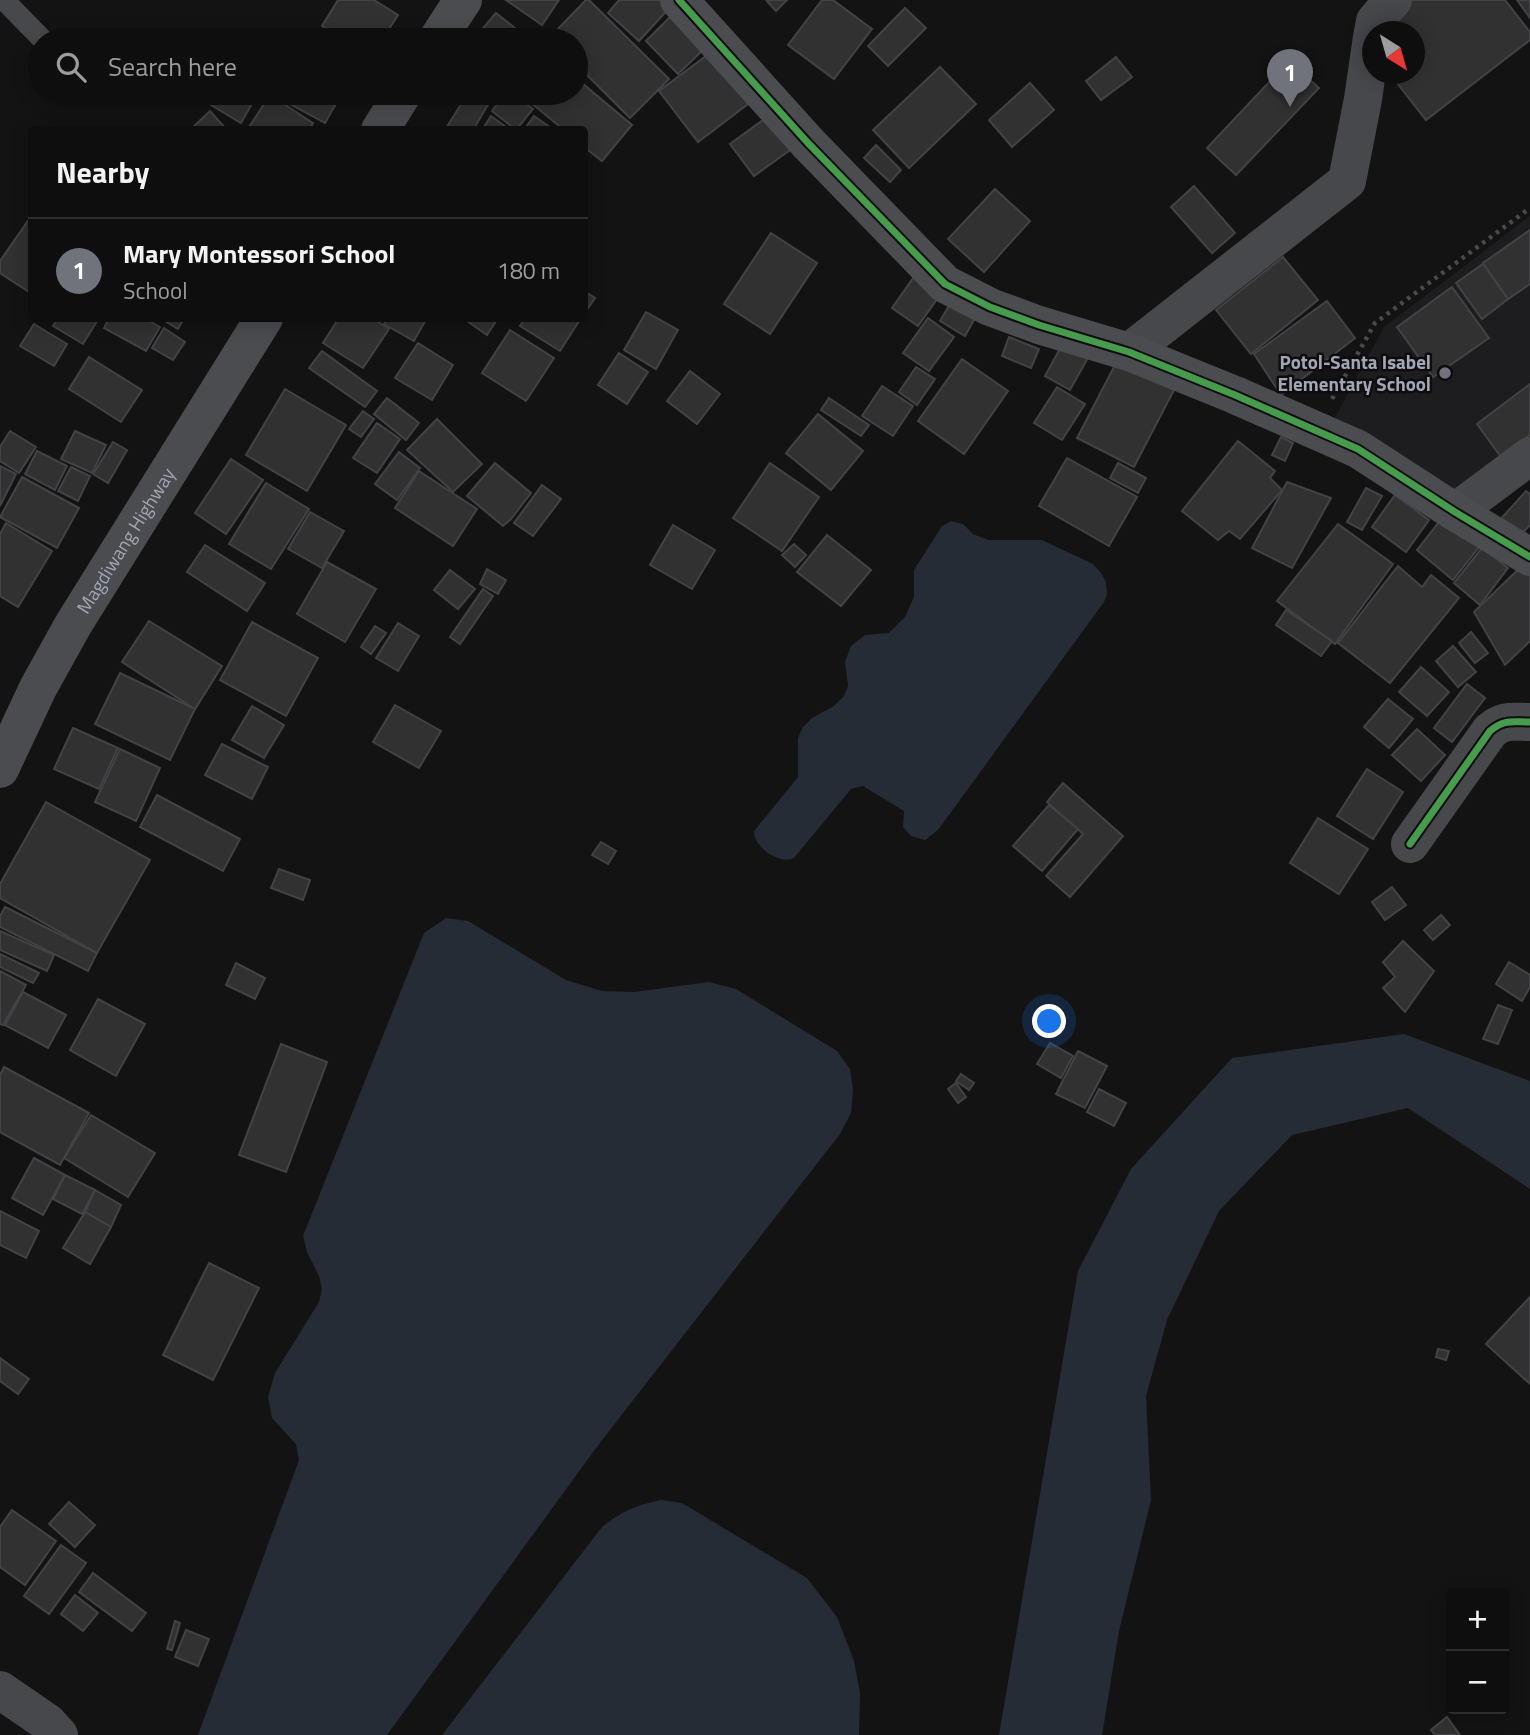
<!DOCTYPE html>
<meta charset="utf-8">
<style>
:root{--surface:#0e0e0e;--page:#1c1c1c;--text:#f1f3f6;--muted:#9b9c9e;--line:#2e2e2e;--accent:#71737c}
body{margin:0;font-family:"Titillium Web",sans-serif;background:var(--page);color:var(--text)}
.controls{position:absolute;right:21px;bottom:21px;display:grid;overflow:hidden;border-radius:7px;box-shadow:0 4px 18px #0003}
.controls button{width:63px;height:63px;display:grid;place-items:center;padding:0;border:0;border-bottom:2px solid var(--line);background:var(--surface);color:var(--text);font:35px sans-serif}
.compass{position:absolute;left:1362px;top:21px;width:63px;height:63px;border-radius:50%;background:var(--surface);box-shadow:0 4px 18px #0003;rotate:143deg}
.you{position:absolute;left:1050px;top:1022px;width:24px;height:24px;margin:-18px;border:5px solid #fff;border-radius:50%;background:#1a73e8;box-shadow:0 0 0 10px #1a73e833}
.badge{display:grid;place-items:center;width:46px;height:46px;border-radius:50%;background:var(--accent);color:#fff;font-size:23px;font-weight:700}
.pin{position:absolute;translate:-50% -58px;filter:drop-shadow(0 2px 4px #0008)}
.pin::after{content:'';position:absolute;top:37px;width:24px;height:21px;background:inherit;clip-path:polygon(0 0,100% 0,50% 100%)}
.list{margin:0;padding:0;list-style:none}
h2{display:flex;justify-content:space-between;align-items:center;height:91px;margin:0;padding:0 28px;font-size:30px}
h2 small{font-size:23px;font-weight:400;color:var(--muted)}
.list li{display:grid;grid-template-columns:46px 1fr auto;gap:21px;align-items:center;box-sizing:border-box;height:105px;padding:0 28px;border-top:2px solid var(--line)}
.list b{display:block;font-size:26px;white-space:nowrap}
.list p{margin:0;font-size:23px;white-space:nowrap;color:var(--muted)}
.list em{font-size:23px;font-style:normal;color:var(--muted)}
.icon{flex:none;width:38px;height:38px;fill:none;stroke:currentColor;stroke-width:2;stroke-linecap:round;stroke-linejoin:round}
.map{position:relative;flex:none;width:1530px;height:1735px;overflow:hidden}
.search{position:absolute;background:var(--surface);box-shadow:0 4px 18px #0003;left:28px;top:28px;width:560px;height:77px;display:flex;align-items:center;gap:18px;box-sizing:border-box;padding:0 24px;border-radius:38px;color:var(--muted);font-size:26px}
.panel{position:absolute;background:var(--surface);box-shadow:0 4px 18px #0003;left:28px;top:126px;width:560px;height:196px;border-radius:7px}
.map>svg:first-child{display:block}
.built{fill:#1d1d1f}
.water{fill:#262c35}
.building{fill:#313132;stroke:#424247;stroke-width:2}
.lines{fill:none;stroke-linecap:round;stroke-linejoin:round}
.path{stroke:#49494e;stroke-width:4.5;stroke-dasharray:3.5 5;stroke-linecap:butt}
.lane{stroke:#47484c;stroke-width:21}
.street{stroke:#47484c;stroke-width:38}
.secondary{stroke:#4b4c50;stroke-width:38}
.cycleway-casing{stroke:#0d0d0f;stroke-width:11}
.cycleway{stroke:#469c4c;stroke-width:7}
.poi-dot{fill:#71737c;stroke:#0d0d0f;stroke-width:2.5}
.labels{text-anchor:middle;stroke-width:5;stroke-linejoin:round;paint-order:stroke}
.poi-label{font-size:19px;font-weight:bold;fill:#a3a7b5;stroke:#0d0d0f;text-anchor:end}
.street-label{font-size:19px;fill:#a3a7b5;stroke:#0d0d0f}
</style>
<div class="map">
<svg width="1530" height="1735" viewBox="0 0 1530 1735">
<rect width="100%" height="100%" fill="#131313"/>
<!-- built -->
<path class="built" d="M1530 216V448L1458 502 1334 419 1384 327Z"/>
<!-- water -->
<g class="water">
<path d="M951 521 963 524 973 534 988 540H1042L1093 564 1101 573 1106 582 1107 594 1104 602 938 830 925 840 911 836 903 827 904 811 863 786 851 789 794 858C780 865 753 847 754 831L798 777V738L803 727 812 718 834 706 844 696 848 686 845 662 851 646 865 635 889 633 905 617 914 597V570L942 526Z"/>
<path d="M446 918 468 921 566 980 602 991 634 992 709 982 736 989 837 1051 850 1069 853 1090 851 1113 840 1134 599 1444 387 1735H198L299 1460 296 1444 272 1418 268 1397 275 1373 319 1302 322 1289 319 1276 307 1252 303 1236 424 933Z"/>
<path d="M1404 1034 1530 1081V1189L1408 1108 1292 1135 1219 1211 1167 1320 1146 1396 1151 1500 1119 1631 1102 1735H999L1078 1271 1131 1169 1232 1058Z"/>
<path d="M661 1500 682 1503 807 1578 837 1617 854 1661 860 1693 859 1735H442L602 1527C622 1511 637 1505 661 1500Z"/>
</g>
<!-- building -->
<g class="building">
<path d="M338 0H374L398 15 382 40H346L322 26Z"/>
<path d="M506 0H559L542 25Z"/>
<path d="M586 0H589L669 79 630 118 576 64V40H551L549 38Z"/>
<path d="M619 0H669L673 4 639 41 608 13Z"/>
<path d="M766 0H787L776 11Z"/>
<path d="M822 0H833L872 29 834 79 788 45Z"/>
<path d="M1397 0H1505L1530 32V40L1426 120 1390 74H1414V32H1395Z"/>
<path d="M1517 0H1530V18Z"/>
<path d="M905 8 926 28 888 66 868 46Z"/>
<path d="M676 11 709 44 678 74 646 41Z"/>
<path d="M496 13 530 40H473Z"/>
<path d="M710 53 748 104 698 142 659 91Z"/>
<path d="M1116 57 1132 77 1101 100 1086 81Z"/>
<path d="M1289 61 1319 88 1236 175 1207 148Z"/>
<path d="M940 67 976 104 909 168 873 130Z"/>
<path d="M576 78 632 125 602 161 584 147V130H564L519 93H576Z"/>
<path d="M1030 83 1054 110 1012 147 989 120Z"/>
<path d="M205 93H258L241 123 201 99Z"/>
<path d="M274 93H342L325 123 273 95Z"/>
<path d="M468 93H495L473 130H445Z"/>
<path d="M505 93H512L533 109 516 130 492 111Z"/>
<path d="M270 95 313 123 309 130H247Z"/>
<path d="M210 111 227 130H190Z"/>
<path d="M774 112 797 145 754 176 730 144Z"/>
<path d="M491 116 510 130H482Z"/>
<path d="M534 116 554 130H524Z"/>
<path d="M876 145 901 170 890 182 864 158Z"/>
<path d="M1194 186 1235 233 1212 253 1171 207Z"/>
<path d="M995 189 1030 221 984 272 948 239Z"/>
<path d="M32 215V294L0 273V261Z"/>
<path d="M1530 230V284L1508 299 1483 263Z"/>
<path d="M771 233 817 263 770 334 724 304Z"/>
<path d="M1283 257 1318 300 1251 354 1216 310Z"/>
<path d="M1483 264 1508 299 1482 319 1456 283Z"/>
<path d="M916 274 942 292 918 326 892 308Z"/>
<path d="M1452 287 1489 338 1433 377 1397 327Z"/>
<path d="M584 291 595 298 584 314Z"/>
<path d="M1327 301 1355 338 1281 395 1254 354Z"/>
<path d="M950 304 975 318 965 336 940 321Z"/>
<path d="M646 312 678 330 656 369 624 350Z"/>
<path d="M58 318H99L83 344 53 326Z"/>
<path d="M109 318H144L160 327 146 351 104 328Z"/>
<path d="M160 318H184L178 329Z"/>
<path d="M339 318H372L389 329 363 368 323 343Z"/>
<path d="M387 318H427L414 341 384 324Z"/>
<path d="M463 318H498L487 335Z"/>
<path d="M525 318H581L560 351 520 326Z"/>
<path d="M928 318 954 337 929 371 903 353Z"/>
<path d="M34 324 67 344 54 366 20 346Z"/>
<path d="M164 328 185 342 173 360 152 348Z"/>
<path d="M510 330 554 358 526 401 482 373Z"/>
<path d="M1009 337 1039 349 1031 368 1002 356Z"/>
<path d="M418 343 453 365 432 400 395 378Z"/>
<path d="M1063 343 1089 356 1070 390 1045 376Z"/>
<path d="M322 351 377 391 365 407 309 368Z"/>
<path d="M619 353 648 372 627 404 598 385Z"/>
<path d="M89 357 142 390 121 422 69 389Z"/>
<path d="M962 359 1008 391 964 454 918 421Z"/>
<path d="M1117 361 1174 390 1134 467 1077 438Z"/>
<path d="M916 367 935 379 917 405 899 392Z"/>
<path d="M690 371 720 394 697 424 667 401Z"/>
<path d="M1530 384V435L1501 457 1477 424Z"/>
<path d="M882 386 913 406 893 436 862 416Z"/>
<path d="M1057 387 1085 404 1062 440 1034 423Z"/>
<path d="M285 389 346 425 307 491 246 455Z"/>
<path d="M387 398 419 423 406 440 374 414Z"/>
<path d="M829 398 869 425 861 436 821 410Z"/>
<path d="M363 411 374 419 361 437 349 429Z"/>
<path d="M818 414 863 451 831 490 786 453Z"/>
<path d="M437 419 482 464 453 492 407 450Z"/>
<path d="M377 423 400 439 377 473 353 458Z"/>
<path d="M10 431 36 447 19 473 0 461V447Z"/>
<path d="M75 431 106 445 92 473 61 459Z"/>
<path d="M1281 437 1293 443 1285 461 1272 455Z"/>
<path d="M1238 441 1275 471 1270 478 1282 490 1240 539 1229 531 1218 540 1182 511Z"/>
<path d="M113 442 127 450 108 483 93 474Z"/>
<path d="M37 451 67 466 55 490 25 474Z"/>
<path d="M399 452 420 468 397 500 375 484Z"/>
<path d="M1067 458 1137 497 1109 546 1039 506Z"/>
<path d="M231 459 263 480 226 534 195 513Z"/>
<path d="M495 463 531 493 511 519 503 526 467 496Z"/>
<path d="M770 463 819 497 782 551 733 518Z"/>
<path d="M1118 463 1146 478 1138 493 1110 478Z"/>
<path d="M0 466 16 474 0 506Z"/>
<path d="M71 467 90 476 78 501 58 491Z"/>
<path d="M419 471 477 509 453 546 395 508Z"/>
<path d="M22 477 79 508 57 548 0 517Z"/>
<path d="M1287 482 1331 498 1292 568 1252 548Z"/>
<path d="M266 483 309 509 271 569 229 544Z"/>
<path d="M542 485 561 499 533 536 514 523Z"/>
<path d="M1366 488 1382 496 1362 530 1347 522Z"/>
<path d="M1526 491 1530 494V525L1518 538 1499 521Z"/>
<path d="M1395 495 1429 520 1406 552 1372 527Z"/>
<path d="M310 512 344 531 322 568 288 549Z"/>
<path d="M1439 522 1484 541 1453 580 1417 550Z"/>
<path d="M6 523 52 551 18 607 0 596V534Z"/>
<path d="M1338 524 1393 564 1335 644 1277 601Z"/>
<path d="M673 525 715 550 692 589 650 565Z"/>
<path d="M827 535 871 570 841 606 797 572Z"/>
<path d="M794 544 806 555 795 567 782 555Z"/>
<path d="M205 545 265 583 247 611 187 572Z"/>
<path d="M1482 548 1508 568 1480 605 1454 583Z"/>
<path d="M327 562 376 589 345 642 297 614Z"/>
<path d="M1524 564 1530 570V641L1505 665 1474 612Z"/>
<path d="M1398 566 1422 587 1431 575 1459 598 1390 683 1338 643Z"/>
<path d="M487 569 506 580 498 594 480 584Z"/>
<path d="M450 570 475 589 458 609 434 590Z"/>
<path d="M483 589 493 596 460 644 450 637Z"/>
<path d="M1286 610 1332 641 1321 656 1276 625Z"/>
<path d="M149 621 222 666 195 709 122 662Z"/>
<path d="M252 622 318 658 286 716 220 680Z"/>
<path d="M398 623 419 636 398 671 376 658Z"/>
<path d="M375 626 386 633 371 654 361 647Z"/>
<path d="M1471 632 1488 653 1475 663 1459 643Z"/>
<path d="M1453 646 1476 672 1458 687 1436 661Z"/>
<path d="M1421 667 1449 692 1427 716 1399 692Z"/>
<path d="M120 673 195 709 170 760 95 724Z"/>
<path d="M1467 684 1485 698 1452 742 1434 728Z"/>
<path d="M1388 699 1413 719 1389 748 1364 727Z"/>
<path d="M395 705 441 731 419 768 373 742Z"/>
<path d="M252 706 284 725 264 758 232 740Z"/>
<path d="M73 728 118 748 99 789 54 769Z"/>
<path d="M1417 729 1445 755 1421 781 1392 755Z"/>
<path d="M222 744 268 767 252 799 205 775Z"/>
<path d="M120 749 160 768 136 821 95 802Z"/>
<path d="M1367 769 1403 792 1373 839 1337 816Z"/>
<path d="M1063 783 1123 836 1070 897 1046 876 1083 834 1047 802Z"/>
<path d="M157 795 240 839 223 871 140 827Z"/>
<path d="M46 802 150 860 97 953 0 898V884Z"/>
<path d="M1049 805 1078 829 1042 871 1013 846Z"/>
<path d="M1318 818 1368 849 1339 894 1290 863Z"/>
<path d="M601 842 616 851 608 864 592 855Z"/>
<path d="M279 869 310 880 303 900 271 888Z"/>
<path d="M1392 887 1406 905 1385 920 1372 902Z"/>
<path d="M5 907 97 953 88 971 0 927V916Z"/>
<path d="M1441 915 1450 925 1433 940 1424 930Z"/>
<path d="M0 931 54 955 47 971 0 950Z"/>
<path d="M1403 941 1434 971 1405 1012 1383 988 1395 977 1383 962Z"/>
<path d="M0 954 39 973 33 983 0 967Z"/>
<path d="M1509 962 1530 975V987L1522 1001 1496 984Z"/>
<path d="M236 963 265 978 255 999 226 985Z"/>
<path d="M0 971 26 985 3 1025 0 1024Z"/>
<path d="M23 992 66 1015 48 1048 5 1025Z"/>
<path d="M98 999 145 1024 116 1076 70 1050Z"/>
<path d="M1498 1005 1512 1010 1498 1044 1483 1039Z"/>
<path d="M1050 1043 1073 1056 1061 1078 1037 1064Z"/>
<path d="M281 1044 327 1062 286 1172 239 1155Z"/>
<path d="M1078 1051 1107 1066 1085 1108 1056 1094Z"/>
<path d="M4 1067 89 1113 60 1165 0 1132V1075Z"/>
<path d="M961 1074 974 1083 969 1090 956 1081Z"/>
<path d="M956 1083 966 1097 958 1103 948 1089Z"/>
<path d="M1099 1089 1126 1103 1114 1126 1087 1112Z"/>
<path d="M91 1115 155 1153 128 1197 64 1158Z"/>
<path d="M34 1158 65 1175 43 1215 12 1198Z"/>
<path d="M65 1175 95 1190 82 1214 53 1199Z"/>
<path d="M95 1190 121 1205 111 1227 85 1212Z"/>
<path d="M0 1211 39 1231 26 1258 0 1245Z"/>
<path d="M85 1212 111 1227 90 1264 63 1248Z"/>
<path d="M209 1263 259 1288 213 1380 163 1355Z"/>
<path d="M1530 1297V1381L1529 1383 1486 1344Z"/>
<path d="M1438 1349 1449 1351 1446 1360 1436 1357Z"/>
<path d="M0 1358 29 1379 18 1394 0 1381Z"/>
<path d="M69 1502 95 1525 75 1547 49 1524Z"/>
<path d="M12 1510 56 1541 25 1585 0 1567V1527Z"/>
<path d="M61 1545 86 1563 49 1614 24 1596Z"/>
<path d="M93 1573 146 1613 132 1631 79 1592Z"/>
<path d="M75 1595 98 1613 83 1631 61 1614Z"/>
<path d="M175 1621 180 1623 172 1650 167 1649Z"/>
<path d="M186 1630 209 1639 198 1666 175 1657Z"/>
<path d="M1447 1717 1460 1735H1435L1431 1730Z"/>
</g>
<g class="lines">
<!-- path -->
<path class="path" d="M1332 399 1375 323 1530 208"/>
<!-- lane -->
<path class="lane" d="M4 0 43 40"/>
<!-- street -->
<g class="street">
<path d="M1373 32 1375 21 1393 0"/>
<path d="M1129 352 1347 181 1363 99 1372 37"/>
<path d="M1455 512 1530 456"/>
<path d="M1410 844 1490 731C1504 719 1512 722 1530 722"/>
<path d="M0 1690 48 1723 59 1735"/>
</g>
<!-- secondary -->
<g class="secondary">
<path d="M679 0 808 143 945 284 990 307 1039 325 1129 352 1235 395 1358 449 1455 512 1530 557"/>
<path d="M437 40 463 0"/>
<path d="M380 130 403 93"/>
<path id="s1" d="M0 769 38 688 73 625 264 318"/>
</g>
<!-- cycleway casing -->
<g class="cycleway-casing">
<g id="cycleway">
<path d="M679 0 808 143 945 284 990 307 1039 325 1129 352 1235 395 1358 449 1455 512 1530 557"/>
<path d="M1410 844 1490 731C1504 719 1512 722 1530 722"/>
</g>
</g>
<!-- cycleway -->
<use href="#cycleway" class="cycleway"/>
</g>
<!-- markers -->
<circle class="poi-dot" cx="1445" cy="373" r="7"/>
<g class="labels">
<!-- poi labels -->
<g class="poi-label">
<text x="1431" y="369">Potol-Santa Isabel<tspan x="1431" dy="22">Elementary School</tspan></text>
</g>
<!-- street labels -->
<g class="street-label">
<text dy="7" stroke="none"><textPath href="#s1" startOffset="261">Magdiwang Highway</textPath></text>
</g>
</g>
</svg>
<div class="controls">
<button>+</button>
<button>−</button>
</div>
<svg class="compass" viewBox="-18 -18 36 36"><path d="M0-13l5 13h-10z" fill="#e53935"/><path d="M0 13l5-13h-10z" fill="#9b9c9e"/></svg>
<div class="you"></div>
<div class="pin badge" style="left:1290px;top:107px">1</div>
<div class="search"><svg class="icon" aria-label="search" viewBox="0 0 24 24"><circle cx="10" cy="10" r="6"/><path d="M15 15l6 6"/></svg>Search here</div>
<section class="panel">
<h2>Nearby<small></small></h2>
<ul class="list">
<li><span class="badge">1</span><div><b>Mary Montessori School</b><p>School</p></div><em>180 m</em></li>
</ul>
</section>
</div>
